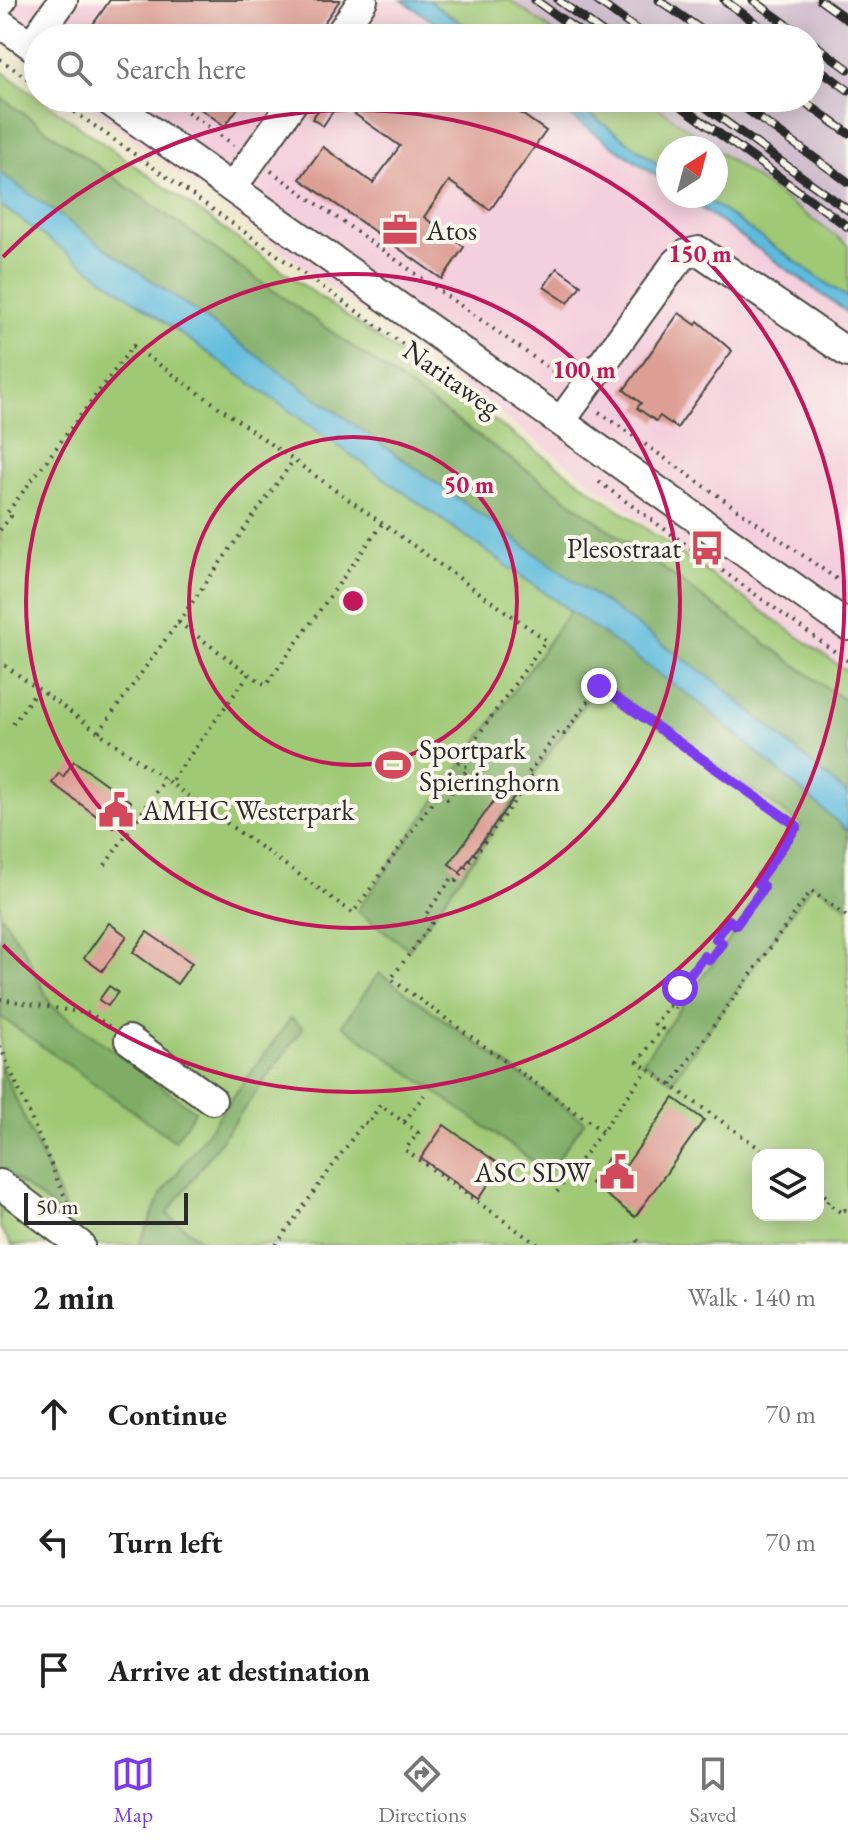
<!DOCTYPE html>
<meta charset="utf-8">
<style>
:root{--surface:#fff;--page:#f2f2f2;--text:#222;--muted:#767676;--line:#e0e0e0;--accent:#7c3aed}
body{margin:0;font-family:"EB Garamond",serif;background:var(--page);color:var(--text)}
.controls{position:absolute;right:24px;bottom:24px;display:grid;overflow:hidden;border-radius:16px;box-shadow:0 4px 20px #0003}
.controls button{width:72px;height:72px;display:grid;place-items:center;padding:0;border:0;border-bottom:2px solid var(--line);background:var(--surface);color:var(--text);font:40px sans-serif}
.compass{position:absolute;left:656px;top:136px;width:72px;height:72px;border-radius:50%;background:var(--surface);box-shadow:0 4px 20px #0003;rotate:36deg}
.scale{position:absolute;left:24px;bottom:20px;width:164px;box-sizing:border-box;padding-left:8px;border:4px solid #2b2b2b;border-top:0;font-size:22px;line-height:28px;white-space:nowrap;color:#2b2b2b;-webkit-text-stroke:6px #fbf7ec;paint-order:stroke}
.stop{position:absolute;width:24px;height:24px;margin:-18px;border:6px solid #7c3aed;border-radius:50%;background:#fff}
.stop.end{background:#7c3aed;border-color:#fff;box-shadow:0 2px 8px #0008}
.list{margin:0;padding:0;list-style:none}
h2{display:flex;justify-content:space-between;align-items:center;height:104px;margin:0;padding:0 32px;font-size:34px}
h2 small{font-size:26px;font-weight:400;color:var(--muted)}
.list li{display:grid;grid-template-columns:52px 1fr auto;gap:24px;align-items:center;box-sizing:border-box;height:128px;padding:0 32px;border-top:2px solid var(--line)}
.list b{display:block;font-size:30px;white-space:nowrap}
.list em{font-size:26px;font-style:normal;color:var(--muted)}
.icon{flex:none;width:44px;height:44px;fill:none;stroke:currentColor;stroke-width:2;stroke-linecap:round;stroke-linejoin:round}
.map{position:relative;flex:none;width:848px;height:1245px;overflow:hidden}
.search{position:absolute;background:var(--surface);box-shadow:0 4px 20px #0003;left:24px;right:24px;top:24px;height:88px;display:flex;align-items:center;gap:20px;box-sizing:border-box;padding:0 28px;border-radius:44px;color:var(--muted);font-size:30px}
.sheet{height:488px;background:var(--surface)}
nav{display:flex;justify-content:space-around;align-items:center;box-sizing:border-box;height:112px;border-top:2px solid var(--line);background:var(--surface);font-size:22px;color:var(--muted)}
nav a{display:grid;justify-items:center;gap:4px}
nav .on{color:var(--accent)}
.map>svg:first-child{display:block}
.built{fill:#f4cfdd}
.industrial{fill:#d0bdcd}
.green{fill:#9fc975;stroke:#657a50;stroke-width:2;fill-rule:evenodd}
.forest{fill:#7fad66;stroke:#556c48;stroke-width:2}
.water{fill:#5fbbdd;stroke:#457384;stroke-width:2}
.building{fill:#dd9e94}
.lines{fill:none;stroke-linecap:round;stroke-linejoin:round}
.minor-casing{stroke:#484743;stroke-width:32}
.path{stroke:#484743;stroke-width:4;stroke-dasharray:2 6;stroke-linecap:butt}
.minor{stroke:#fff;stroke-width:28}
.rail-casing{stroke:#2b2b2b;stroke-width:9}
.rail{stroke:#fbf7ec;stroke-width:6;stroke-dasharray:18;stroke-linecap:butt}
.route{stroke:#7c3aed;stroke-width:10}
.ring{fill:none;stroke:#c2185b;stroke-width:4}
.labels{text-anchor:middle;stroke-width:8;stroke-linejoin:round;paint-order:stroke}
.poi-label{font-size:28px;fill:#2b2b2b;stroke:#fbf7ec;text-anchor:start}
.street-label{font-size:28px;fill:#2b2b2b;stroke:#fbf7ec}
.centre{fill:#c2185b;stroke:#fbf7ec;stroke-width:4}
.ring-label{font-size:24px;text-anchor:middle;font-weight:bold;fill:#c2185b;stroke:#fbf7ec;stroke-width:8;stroke-linejoin:round;paint-order:stroke}
</style>
<div class="map">
<svg width="848" height="1245" viewBox="0 0 848 1245">
<rect width="100%" height="100%" fill="#fbf7ec"/>
<filter id="ink" filterUnits="userSpaceOnUse"><feTurbulence type="fractalNoise" baseFrequency=".0125" numOctaves="2"/><feDisplacementMap in="SourceGraphic" scale="16" xChannelSelector="R" yChannelSelector="G"/><feConvolveMatrix kernelMatrix="1 2 1 2 8 2 1 2 1" color-interpolation-filters="sRGB"/></filter>
<filter id="wash" filterUnits="userSpaceOnUse"><feTurbulence type="fractalNoise" baseFrequency=".006" numOctaves="4" result="noise"/><feDisplacementMap in="SourceGraphic" scale="32" xChannelSelector="R" yChannelSelector="G"/><feGaussianBlur stdDeviation="1.8" result="paint"/><feColorMatrix in="noise" values="0 0 0 0 0 0 0 0 0 0 0 0 0 0 0 0 0 1.4 0 .05"/><feComposite in="paint" operator="in"/></filter>
<g filter="url(#wash)">
<rect width="100%" height="100%" fill="#ece7ca"/>
<!-- built -->
<g class="built">
<path d="M0 0H408L462 38H38V68L0 40Z"/>
<path d="M78 98H548L668 182V196H688L848 308V674Z"/>
</g>
<!-- industrial -->
<path class="industrial" d="M510 0H848V245L645 98H810V38H562Z"/>
<!-- green -->
<g class="green">
<path d="M428 0H510L562 38H483Z"/>
<path d="M0 70 848 672V703L542 481 0 97Z"/>
<path d="M568 98H645L714 148H668V171Z"/>
<path d="M716 150 848 245V298L702 196H716Z"/>
<path d="M0 194 724 709 848 821V1245H12L0 1228ZM758 1155H818V1215H758Z"/>
</g>
<!-- forest -->
<g class="forest">
<path d="M0 97 542 481 848 703V795L719 684 0 173Z"/>
<path d="M571 610 701 704 848 831V907L813 883 672 1081 643 1061 768 885 762 880 802 825 600 682 409 949 357 911Z"/>
<path d="M0 914 23 947 51 1005 195 1111 175 1141 1 1017Z"/>
<path d="M379 973 585 1121 548 1172 342 1025Z"/>
<path d="M291 1018 303 1028 167 1214 208 1245H139L161 1195Z"/>
<path d="M0 1064 70 1220 0 1168Z"/>
</g>
<!-- water -->
<g class="water">
<path d="M402 0H428L483 38H457Z"/>
<path d="M544 98H568L668 171V184Z"/>
<path d="M0 173 719 684 848 795V831L701 704 0 205Z"/>
<path d="M684 196H702L848 298V313Z"/>
</g>
<g id="blocks">
<!-- building -->
<g class="building">
<path d="M110 0H340L313 38H100L89 30Z"/>
<path d="M185 98H245L225 126Z"/>
<path d="M327 98H342L323 126 312 119Z"/>
<path d="M358 98H499L546 131 490 210 449 181 424 217 464 247 442 279 300 179 323 147 373 183 400 146 349 110Z"/>
<path d="M557 268 581 285 568 303 544 287Z"/>
<path d="M679 313 696 325 698 321 732 351 677 428 660 416 656 421 637 408 641 403 624 390Z"/>
<path d="M74 761 131 802 113 828 52 783 59 773 63 777Z"/>
<path d="M510 778 522 786 460 872 449 864Z"/>
<path d="M109 923 127 936 102 971 84 958Z"/>
<path d="M147 932 192 963 177 984 133 952Z"/>
<path d="M109 986 118 992 108 1006 99 1000Z"/>
<path d="M674 1098 704 1120 635 1217 591 1183 609 1157 625 1167Z"/>
<path d="M444 1125 502 1166 478 1199 421 1158Z"/>
</g>
</g>
</g>
<g filter="url(#ink)">
<use href="#blocks" fill-opacity="0" stroke="#484743" stroke-width="2"/>
<g class="lines">
<!-- minor casing -->
<g class="minor-casing">
<g id="minor">
<path d="M0 2 2 0"/>
<path d="M0 23 38 50"/>
<path d="M337 38 363 0"/>
<path d="M31 45 63 0"/>
<path d="M105 98 848 626"/>
<path d="M232 188 296 98"/>
<path d="M561 421 675 264 686 254 699 251 848 353"/>
<path d="M129 1040 212 1100"/>
<path d="M0 1184 80 1245"/>
</g>
</g>
<!-- path -->
<g class="path">
<path d="M70 29 83 38"/>
<path d="M0 59 38 86"/>
<path d="M55 98 471 392"/>
<path d="M168 98 234 145"/>
<path d="M271 171 564 379"/>
<path d="M599 412 848 587"/>
<path d="M599 482 848 661"/>
<path d="M0 530 11 516 7 513 133 346 546 640 459 762 468 768 447 799 439 793 353 913 0 662"/>
<path d="M178 622 293 461"/>
<path d="M249 674 266 685 382 524"/>
<path d="M13 724 37 690"/>
<path d="M99 732 178 622 249 674 170 783"/>
<path d="M105 865 165 779"/>
<path d="M0 999 91 1014 110 1027"/>
<path d="M0 1046 67 1202"/>
<path d="M671 1085 811 891 848 917"/>
<path d="M404 1122 418 1133 405 1150 538 1245"/>
<path d="M602 1131 391 979 432 923 424 917 452 878 456 881 531 778 527 775 559 731 564 734 599 686 797 826 757 882 764 887 736 925 729 920 716 939 722 943 710 960 704 956 680 988 686 993 674 1010 669 1006 655 1024 662 1029 638 1062 769 1155"/>
<path d="M818 1190 829 1199 827 1203 842 1213 845 1210 848 1212"/>
<path d="M557 1192 648 1069"/>
<path d="M637 1240 642 1245"/>
<path d="M276 1245 364 1122 368 1124 380 1105 404 1122 424 1095"/>
</g>
<!-- minor -->
<use href="#minor" class="minor"/>
<!-- rail casing -->
<g class="rail-casing">
<g id="rail">
<path d="M535 0 588 38"/>
<path d="M558 0 610 38"/>
<path d="M596 0 648 38"/>
<path d="M659 0 713 38"/>
<path d="M724 0 776 38"/>
<path d="M753 0 805 38"/>
<path d="M820 0 848 20"/>
<path d="M810 41 848 69"/>
<path d="M810 62 848 90"/>
<path d="M670 98 848 227"/>
<path d="M693 98 848 210"/>
<path d="M731 98 848 182"/>
<path d="M799 98 848 133"/>
</g>
</g>
<!-- rail -->
<use href="#rail" class="rail"/>
</g>
</g>
<g class="lines" filter="url(#ink)">
<!-- route -->
<path class="route" d="M599 686 797 826 757 882 764 887 736 925 729 920 716 939 722 943 710 960 704 956 680 988"/>
</g>
<!-- distance rings -->
<g class="ring">
<circle cx="353" cy="601" r="164"/>
<circle cx="353" cy="601" r="327"/>
<path d="M3 257A491 491 0 1 1 3 945"/>
</g>
<!-- icons -->
<defs>
<g id="office-bare" transform="scale(2.76)"><path d="M-6-3h4V-5.5h4V-3h4V5H-6ZM-1-4.5V-3h2v-1.5ZM-6 0V1H6V0Z" fill="#d1495b" stroke="#fbf7ec" stroke-width="2.5" paint-order="stroke"/></g>
<g id="bus-bare" transform="scale(2.76)"><path d="M-5-6H5V4H4V6H2V4H-2V6H-4V4H-5ZM-3.5-4V0h7V-4ZM-3.5 1.2v1.5H-2V1.2ZM2 1.2v1.5H3.5V1.2Z" fill="#d1495b" stroke="#fbf7ec" stroke-width="2.5" paint-order="stroke"/></g>
<g id="stadium-bare" transform="scale(2.76)"><path d="M0-5a6.5 5 0 1 0 0 10a6.5 5 0 1 0 0-10ZM-3.5-1.8h7v3.6h-7Z" fill="#d1495b" stroke="#fbf7ec" stroke-width="2.5" paint-order="stroke"/></g>
<g id="civic-bare" transform="scale(2.76)"><path d="M-.6-6.5H3V-4.5H.6V-3L4-1V1h2V6H-6V1h2V-1L-.6-3ZM-1.2 2.5V6h2.4V2.5Z" fill="#d1495b" stroke="#fbf7ec" stroke-width="2.5" paint-order="stroke"/></g>
</defs>
<g fill-rule="evenodd">
<use href="#office-bare" x="400" y="230"/>
<use href="#bus-bare" x="707" y="548"/>
<use href="#stadium-bare" x="393" y="765"/>
<use href="#civic-bare" x="116" y="810"/>
<use href="#civic-bare" x="617" y="1172"/>
</g>
<g class="labels">
<!-- poi labels -->
<g class="poi-label">
<text x="426" y="240">Atos</text>
<text x="681" y="558" text-anchor="end">Plesostraat</text>
<text x="419" y="759">Sportpark<tspan x="419" dy="32">Spieringhorn</tspan></text>
<text x="142" y="820">AMHC Westerpark</text>
<text x="591" y="1182" text-anchor="end">ASC SDW</text>
</g>
<!-- street labels -->
<g class="street-label">
<text transform="translate(452 378) rotate(35)" y="10">Naritaweg</text>
</g>
</g>
<circle cx="353" cy="601" r="12" class="centre"/>
<g class="ring-label">
<text x="700" y="262">150 m</text>
<text x="584" y="378">100 m</text>
<text x="469" y="493">50 m</text>
</g>
</svg>
<div class="controls">
<button><svg class="icon" aria-label="layers" viewBox="0 0 24 24"><path d="M12 4l9 5-9 5-9-5zM3 14l9 5 9-5"/></svg></button>
</div>
<svg class="compass" viewBox="-18 -18 36 36"><path d="M0-13l5 13h-10z" fill="#e53935"/><path d="M0 13l5-13h-10z" fill="#767676"/></svg>
<div class="scale">50 m</div>
<div class="stop" style="left:680px;top:988px"></div>
<div class="stop end" style="left:599px;top:686px"></div>
<div class="search"><svg class="icon" aria-label="search" viewBox="0 0 24 24"><circle cx="10" cy="10" r="6"/><path d="M15 15l6 6"/></svg>Search here</div>
</div>
<section class="sheet">
<h2>2 min<small>Walk · 140 m</small></h2>
<ul class="list">
<li><svg class="icon" aria-label="ahead" viewBox="0 0 24 24"><path d="M12 20V5M6 11l6-6 6 6"/></svg><div><b>Continue</b></div><em>70 m</em></li>
<li><svg class="icon" aria-label="left" viewBox="0 0 24 24"><path d="M17 20v-9H6M10 6l-5 5 5 5"/></svg><div><b>Turn left</b></div><em>70 m</em></li>
<li><svg class="icon" aria-label="arrive" viewBox="0 0 24 24"><path d="M6 21V4h12l-3 4 3 4H6"/></svg><div><b>Arrive at destination</b></div></li>
</ul>
</section>
<nav>
<a class="on"><svg class="icon" aria-label="map" viewBox="0 0 24 24"><path d="M3 6l6-2 6 2 6-2v14l-6 2-6-2-6 2zM9 4v14M15 6v14"/></svg>Map</a>
<a><svg class="icon" aria-label="directions" viewBox="0 0 24 24"><path d="M12 3l9 9-9 9-9-9zM9 14v-3h6M13 9l2 2-2 2"/></svg>Directions</a>
<a><svg class="icon" aria-label="saved" viewBox="0 0 24 24"><path d="M7 4h10v16l-5-4-5 4z"/></svg>Saved</a>
</nav>
